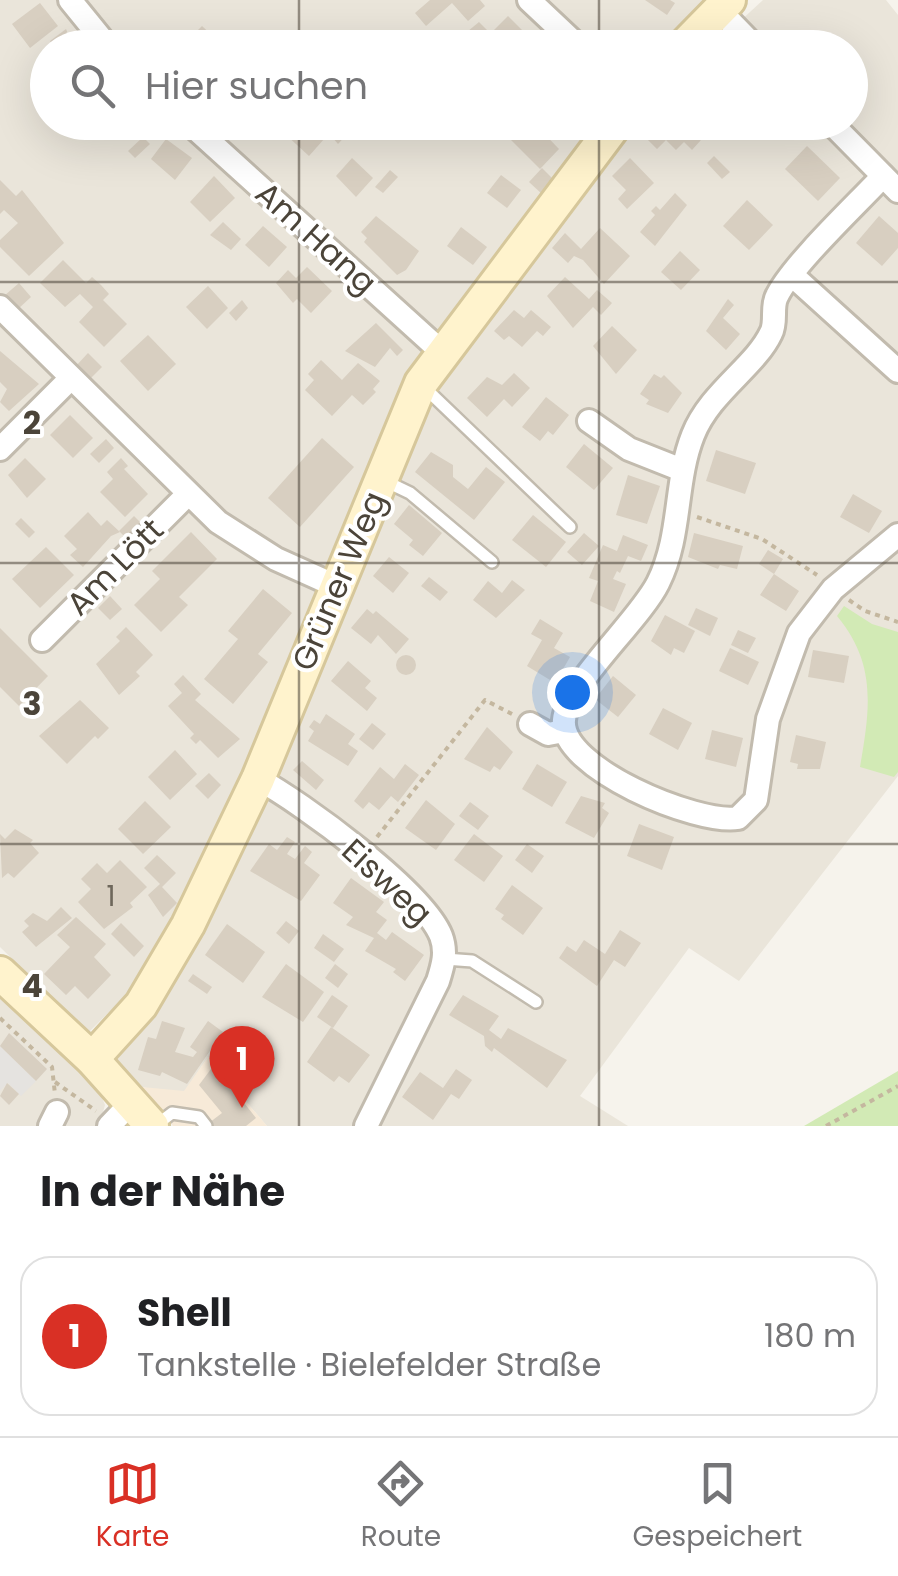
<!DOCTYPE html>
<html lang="de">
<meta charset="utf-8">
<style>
:root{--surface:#fff;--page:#f2f2f2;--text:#202124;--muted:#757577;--line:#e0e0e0;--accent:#d93025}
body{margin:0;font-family:Poppins,sans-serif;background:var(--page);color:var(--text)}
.you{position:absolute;left:572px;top:692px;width:35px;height:35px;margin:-25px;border:8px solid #fff;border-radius:50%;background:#1a73e8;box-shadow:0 0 0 15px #1a73e833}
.badge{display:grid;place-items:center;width:65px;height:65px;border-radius:50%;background:var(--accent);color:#fff;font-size:32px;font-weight:700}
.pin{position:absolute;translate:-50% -82px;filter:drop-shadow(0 2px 5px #0008)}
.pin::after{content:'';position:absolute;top:52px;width:35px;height:30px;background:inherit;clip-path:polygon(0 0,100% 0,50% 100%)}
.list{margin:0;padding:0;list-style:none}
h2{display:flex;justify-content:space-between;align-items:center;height:130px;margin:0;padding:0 40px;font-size:42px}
h2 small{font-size:32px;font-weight:400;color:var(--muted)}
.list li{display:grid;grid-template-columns:65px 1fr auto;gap:30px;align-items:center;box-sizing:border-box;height:160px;margin:0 20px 20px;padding:0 20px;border:2px solid var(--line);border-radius:30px}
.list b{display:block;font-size:38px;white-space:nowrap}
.list p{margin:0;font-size:32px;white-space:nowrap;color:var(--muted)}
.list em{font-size:32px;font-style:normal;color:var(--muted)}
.icon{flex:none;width:55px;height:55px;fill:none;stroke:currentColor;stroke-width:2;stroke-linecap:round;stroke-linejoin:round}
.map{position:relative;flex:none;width:898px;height:1126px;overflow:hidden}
.search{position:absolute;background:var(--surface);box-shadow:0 10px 40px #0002;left:30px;right:30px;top:30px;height:110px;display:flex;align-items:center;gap:25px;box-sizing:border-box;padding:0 35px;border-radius:55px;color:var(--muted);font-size:38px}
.sheet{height:310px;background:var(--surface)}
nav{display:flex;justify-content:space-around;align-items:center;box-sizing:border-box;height:140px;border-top:2px solid var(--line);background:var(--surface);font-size:28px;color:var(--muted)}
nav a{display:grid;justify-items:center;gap:5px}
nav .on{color:var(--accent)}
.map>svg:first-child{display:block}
.residential{fill:#eae5da}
.commercial{fill:#f7ead8}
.green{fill:#d2eab5}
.parking{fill:#e5e3e0}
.building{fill:#d8cfc1}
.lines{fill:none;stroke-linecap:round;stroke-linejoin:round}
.lane-casing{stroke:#c2bbae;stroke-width:16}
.street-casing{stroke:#c2bbae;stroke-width:28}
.secondary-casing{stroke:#d6c79b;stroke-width:38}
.path{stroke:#c4b79f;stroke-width:4;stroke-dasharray:5 5;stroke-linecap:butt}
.lane{stroke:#fff;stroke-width:11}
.street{stroke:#fff;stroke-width:22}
.secondary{stroke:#fff3cd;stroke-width:32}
.grid{fill:none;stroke:#4b4439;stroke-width:2.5;stroke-opacity:0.55}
.labels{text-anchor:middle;stroke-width:8;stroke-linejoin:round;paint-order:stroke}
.number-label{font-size:28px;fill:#6e675b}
.street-label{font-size:32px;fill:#4b4439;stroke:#fff}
.grid-label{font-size:32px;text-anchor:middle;font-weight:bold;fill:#4b4439;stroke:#fff;stroke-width:8;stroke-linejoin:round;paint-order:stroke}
</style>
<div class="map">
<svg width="898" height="1126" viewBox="0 0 898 1126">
<rect width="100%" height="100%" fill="#f6f3ec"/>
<!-- residential -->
<g class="residential">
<path d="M0 0H716L670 47 48 48V122L604 123 427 350 246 765 174 917 127 994 88 1033 0 947Z"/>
<path d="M763 0H886L898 15V776L739 981 689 948 580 1096 628 1126H267L208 1057 185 1091 178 1094 142 1087 117 1060 153 1008 450 362 636 123 850 122V48L712 47Z"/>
<path d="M0 996 100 1093 105 1105 99 1126H0Z"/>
</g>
<!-- commercial -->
<path class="commercial" d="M208 1057 267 1126H173L142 1087 184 1091Z"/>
<!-- green -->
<g class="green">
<path d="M844 606 872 624 898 632V772L894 777 860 767C870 709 877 664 837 616Z"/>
<path d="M898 1071V1126H804Z"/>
</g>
<!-- parking -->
<path class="parking" d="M0 1046 36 1081 21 1096 8 1083 0 1091Z"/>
<!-- building -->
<g class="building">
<path d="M430 0H480L485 6 468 21 452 3 426 26 415 13Z"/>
<path d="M645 0H670L675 3 667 15Z"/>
<path d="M40 3 58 26 30 48 12 24Z"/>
<path d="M508 16 530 38 521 48H504L491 33Z"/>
<path d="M479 22 487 30 470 45 462 36Z"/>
<path d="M202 26 221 44 218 48H189L185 43Z"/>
<path d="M66 29 74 48H54L50 41Z"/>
<path d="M107 122H132L119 135Z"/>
<path d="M293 122H323L332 130 309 156 284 133Z"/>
<path d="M347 122 353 128 338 144 332 137Z"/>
<path d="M517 122H533L559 149 540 169 503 132Z"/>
<path d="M656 122 689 126 702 122 709 131 692 150 684 142 676 150 666 140 657 149 646 138Z"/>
<path d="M143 137 150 144 135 158 128 151Z"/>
<path d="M166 139 192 158 175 180 151 159Z"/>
<path d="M807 146 840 178 818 201 785 169Z"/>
<path d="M714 156 730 172 722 179 707 163Z"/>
<path d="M352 158 373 178 356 197 336 176Z"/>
<path d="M630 158 654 183 627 209 618 199 626 190 612 176Z"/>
<path d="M542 168 554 180 543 195 529 182Z"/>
<path d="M390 170 398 177 383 193 375 187Z"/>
<path d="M501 175 521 190 507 208 487 193Z"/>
<path d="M214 176 235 198 210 222 190 202Z"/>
<path d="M0 180 16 196 22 190 64 243 29 276 0 247V240L18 223 4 210 0 214Z"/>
<path d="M675 193 687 205 655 246 640 232 655 215 651 211 656 206 660 210Z"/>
<path d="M747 200 773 225 749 250 723 226Z"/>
<path d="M376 216 419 251 406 270 397 275 364 242 367 238 361 232Z"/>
<path d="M879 216 898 233V248L882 266 856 243Z"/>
<path d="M223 222 241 239 231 250 210 235Z"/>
<path d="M263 226 287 247 269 267 245 245Z"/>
<path d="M461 227 487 247 473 265 447 246Z"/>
<path d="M600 228 630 256 604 284 583 260 574 256 568 263 552 248 565 233 581 249Z"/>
<path d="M680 251 700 270 681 290 661 272Z"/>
<path d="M63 260 86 283 92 277 101 285 109 294 103 300 127 324 104 347 79 322 93 307 80 294 65 307 40 283Z"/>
<path d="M307 267 332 291 311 313 297 299 293 303 276 283 288 270 296 278Z"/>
<path d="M565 277 589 299 597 290 612 303 601 315 593 307 573 328 547 296Z"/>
<path d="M19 283 31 297 17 310 4 296Z"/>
<path d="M208 286 228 308 207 329 186 307Z"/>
<path d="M728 299 734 305 723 318 740 334 726 350 706 331Z"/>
<path d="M242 300 248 308 236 321 229 313Z"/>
<path d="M514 310 524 318 531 310 551 327 543 336 537 331 522 347 509 336 504 340 494 331Z"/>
<path d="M376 323 403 350 397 356 390 348 375 367 345 351Z"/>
<path d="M612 326 637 350 616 374 593 346Z"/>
<path d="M148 335 176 364 148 391 120 361Z"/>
<path d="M0 351 39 384 9 411 0 402 7 389 0 382Z"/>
<path d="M88 353 102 367 88 381 75 367Z"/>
<path d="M321 360 342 380 358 363 380 381 373 389 376 392 363 405 352 395 332 416 305 390 314 380 308 374Z"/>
<path d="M514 373 530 388 512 407 504 399 487 417 467 398 487 377 502 385Z"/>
<path d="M654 374 661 378 664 375 682 393 668 413 646 404 649 400 640 394Z"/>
<path d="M546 397 569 415 553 435 548 431 540 441 522 427Z"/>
<path d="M70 415 93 438 73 458 50 435Z"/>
<path d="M322 438 354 467 300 527 268 498Z"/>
<path d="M106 439 114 448 99 463 90 454Z"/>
<path d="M584 444 613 468 594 490 566 467Z"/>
<path d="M716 450 756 463 745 494 706 481Z"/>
<path d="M431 452 453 465V477L468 489 486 467 505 482 474 520 415 472Z"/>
<path d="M25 458 46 479 27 498 8 475Z"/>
<path d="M121 458 128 466 124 469 148 494 125 517 100 492 113 479 107 472Z"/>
<path d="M628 475 660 486 647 524 616 515Z"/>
<path d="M853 494 882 511 869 533 840 517Z"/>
<path d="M409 505 442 533 423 556 409 545 413 540 394 524Z"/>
<path d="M88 512 101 526 107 520 120 532 111 536 83 567 70 555 77 549 64 536Z"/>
<path d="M533 515 566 542 546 567 512 540Z"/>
<path d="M134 516 143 525 128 540 119 531Z"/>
<path d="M21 518 35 532 29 538 15 524Z"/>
<path d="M191 532 217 559 179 597 188 605 161 632 134 605 160 579 152 571Z"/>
<path d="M584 533 599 546 582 565 567 552Z"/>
<path d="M694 533 743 546 737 569 720 565 718 569 688 557Z"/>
<path d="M623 535 648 545 641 561 628 556 620 573 617 571 613 579 626 584 614 612 590 601 598 581 589 578 603 545 617 551Z"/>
<path d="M46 547 74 575 40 608 12 579Z"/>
<path d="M768 550 783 559 774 574 799 591 786 611 760 595 774 574 759 564Z"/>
<path d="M389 557 409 573 393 593 373 576Z"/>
<path d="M429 577 448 592 440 601 421 586Z"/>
<path d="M512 580 525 590 496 618 473 600 488 581 502 593Z"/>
<path d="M263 589 292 613 258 654 268 662 233 704 204 679 238 639 228 631Z"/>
<path d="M110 596 122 609 110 620 98 608Z"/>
<path d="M696 608 718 618 710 636 688 625Z"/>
<path d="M367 609 373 614 376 611 409 639 396 654 378 635 371 644 351 628Z"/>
<path d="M665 615 695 631 684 653 674 648 671 655 651 641Z"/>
<path d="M540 619 563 633 554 648 570 657 555 683 527 666 542 640 531 634Z"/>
<path d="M126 627 153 655 136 672 140 676 119 695 96 664 120 641 116 637Z"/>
<path d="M0 628 48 676 19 706 0 687Z"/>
<path d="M738 630 756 638 748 653 731 645Z"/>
<path d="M730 648 759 662 748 685 719 671Z"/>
<path d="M813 650 849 656 844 683 808 677Z"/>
<circle cx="406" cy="665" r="10"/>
<path d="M348 661 371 681 365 688 377 698 367 711 331 681Z"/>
<path d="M183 675 201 694 195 700 240 739 218 758 200 740 196 744 190 738 194 734 168 706 182 693 174 684Z"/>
<path d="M613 676 636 695 618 717 595 699Z"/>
<path d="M80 700 109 728 98 739 95 736 67 764 39 736Z"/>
<path d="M663 708 692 723 678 750 649 734Z"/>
<path d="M326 714 355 734 348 744 358 751 348 766 308 741 314 731 309 727 314 720 320 724Z"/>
<path d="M372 723 386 734 373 750 359 739Z"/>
<path d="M487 727 513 752 500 770 494 766 490 772 464 759Z"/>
<path d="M712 730 743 738 736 767 705 759Z"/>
<path d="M796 735 826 742 820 769H797L798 764 790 762Z"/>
<path d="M175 750 197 774 170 800 148 777Z"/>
<path d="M302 761 324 780 316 790 293 770Z"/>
<path d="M405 764 419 775 398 802 391 796 379 810 369 802 363 809 354 801 380 767 394 779Z"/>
<path d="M537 764 567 782 552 807 522 789Z"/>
<path d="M209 773 221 785 208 799 195 786Z"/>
<path d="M581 796 605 803 602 808 609 813 594 838 565 823Z"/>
<path d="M426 800 455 824 436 850 405 828Z"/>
<path d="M145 801 171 827 143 854 118 829Z"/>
<path d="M470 802 489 816 478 830 459 816Z"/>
<path d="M639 824 674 837 662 870 627 856Z"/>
<path d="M15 829 33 840 30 843 39 853 14 878 8 873 2 878 0 834 5 839Z"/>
<path d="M474 834 503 856 484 882 454 860Z"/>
<path d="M287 837 295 842 287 854 295 859 305 846 312 852 304 863 320 875 301 901 250 871 269 844 277 850Z"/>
<path d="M527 844 544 856 532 873 515 860Z"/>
<path d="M157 855 176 873 162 887 177 903 163 917 148 895 160 884 144 868Z"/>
<path d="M120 860 147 887 130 903 133 907 104 929 78 902 91 889 81 879 97 863 107 873Z"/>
<path d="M351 878 384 902 376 912 387 920 377 933 386 940 392 932 424 955 405 981 393 972 396 969 365 951 374 938 346 925 353 917 333 903Z"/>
<path d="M512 885 543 908 523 935 501 919 504 915 495 909Z"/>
<path d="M61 907 72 918 36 947 22 932 29 926 24 921 33 913 47 921Z"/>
<path d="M76 917 106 944 94 957 111 975 88 999 75 986 66 995 44 974 70 947 57 935Z"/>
<path d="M286 921 299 931 289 944 276 933Z"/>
<path d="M121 923 144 946 134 957 111 934Z"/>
<path d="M227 924 265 952 243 983 205 955Z"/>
<path d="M620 930 641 943 625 967 614 960 597 986 559 958 567 946 576 952 584 940 605 954Z"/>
<path d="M323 934 344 949 334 962 314 948Z"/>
<path d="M286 964 324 992 303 1022 262 997Z"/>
<path d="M335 964 348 974 338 988 325 978Z"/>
<path d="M193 974 212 987 207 994 188 981Z"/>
<path d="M332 995 348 1006 333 1028 317 1017Z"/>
<path d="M463 995 499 1016 489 1030 501 1039 508 1028 567 1060 547 1088 494 1048 492 1052 485 1046 484 1036 449 1015Z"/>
<path d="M162 1021 185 1028 175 1052 193 1057 197 1052 190 1047 208 1021 223 1032 187 1084 162 1072 160 1076 138 1070 148 1037 156 1039Z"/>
<path d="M331 1027 370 1055 349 1083 339 1076 334 1082 307 1062Z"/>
<path d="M9 1033 47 1069 36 1081 0 1046Z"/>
<path d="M214 1065 256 1118 246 1126H205L222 1113 199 1085Z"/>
<path d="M456 1069 472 1080 459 1099 451 1094 433 1120 402 1097 420 1072 443 1088Z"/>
<path d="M7 1083 19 1094 9 1105 0 1096Z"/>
</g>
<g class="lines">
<!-- lane casing -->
<g class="lane-casing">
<g id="lane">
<path d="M425 388 570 527"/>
<path d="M385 481 410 493 492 562"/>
<path d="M445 959 472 961 536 1002"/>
<path d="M155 1126 172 1113 199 1117 206 1126"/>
</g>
</g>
<!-- street casing -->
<g class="street-casing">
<g id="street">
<path d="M70 0 109 48"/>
<path d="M529 0 580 48"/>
<path d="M719 10 756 48"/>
<path d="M188 122 443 353"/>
<path d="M830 122 898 191"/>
<path d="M883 176C856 205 793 264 777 296 771 307 777 322 771 333 755 367 710 392 693 435 674 483 682 535 658 583 639 621 567 684 564 720 559 768 698 825 738 818L756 800 768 719 799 633 833 589 898 535"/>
<path d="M793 276 898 371"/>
<path d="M0 307 218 522 276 559 336 586"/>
<path d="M589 421 629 449 682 470"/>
<path d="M0 449 71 378"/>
<path d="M42 640 188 494"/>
<path d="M530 724 548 734 564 731"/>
<path d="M258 779C301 802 423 891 441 936 447 952 443 965 438 981L366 1126"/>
<path d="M50 1126 57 1112"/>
<path d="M109 1126 131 1103"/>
</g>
</g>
<!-- secondary casing -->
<g class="secondary-casing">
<g id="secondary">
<path d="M682 48 729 0"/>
<path d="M0 973 92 1059 152 1126"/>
<path d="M92 1059 141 1005 188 925 258 779 421 383 617 122"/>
</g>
</g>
<!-- path -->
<g class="path">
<path d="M697 517 762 539 817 575"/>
<path d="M849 600 865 611 898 622"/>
<path d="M377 837 485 700 512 714"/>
<path d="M0 1018 52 1067 55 1094"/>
<path d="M55 1082 96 1111"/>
<path d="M826 1126 898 1086"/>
</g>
<!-- lane -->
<use href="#lane" class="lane"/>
<!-- street -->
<use href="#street" class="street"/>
<!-- secondary -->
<use href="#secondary" class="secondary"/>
</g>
<!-- grid -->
<path class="grid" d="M299 0V48M599 0V48M299 122V1126M599 122V1126M0 282H898M0 563H898M0 844H898"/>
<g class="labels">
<!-- number labels -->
<g class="number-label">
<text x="111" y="906">1</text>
</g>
<!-- street labels -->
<g class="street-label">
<text transform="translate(316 238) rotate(42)" y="11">Am Hang</text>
<text transform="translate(115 567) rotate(-45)" y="11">Am Lött</text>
<text transform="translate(339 581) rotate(-67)" y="11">Grüner Weg</text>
<text transform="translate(387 882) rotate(43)" y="11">Eisweg</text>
</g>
</g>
<g class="grid-label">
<text x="32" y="434">2</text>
<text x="32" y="715">3</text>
<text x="32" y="997">4</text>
</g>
</svg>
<div class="you"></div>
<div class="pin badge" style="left:242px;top:1108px">1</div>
<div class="search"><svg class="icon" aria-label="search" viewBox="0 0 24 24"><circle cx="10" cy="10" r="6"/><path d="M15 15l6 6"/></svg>Hier suchen</div>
</div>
<section class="sheet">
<h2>In der Nähe<small></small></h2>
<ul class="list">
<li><span class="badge">1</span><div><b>Shell</b><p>Tankstelle · Bielefelder Straße</p></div><em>180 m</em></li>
</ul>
</section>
<nav>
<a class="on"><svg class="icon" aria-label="map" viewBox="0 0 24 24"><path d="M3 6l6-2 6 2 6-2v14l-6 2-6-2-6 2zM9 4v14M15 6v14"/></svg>Karte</a>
<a><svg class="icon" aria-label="directions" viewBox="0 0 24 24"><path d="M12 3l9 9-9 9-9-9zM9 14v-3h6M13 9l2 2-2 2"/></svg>Route</a>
<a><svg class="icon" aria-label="saved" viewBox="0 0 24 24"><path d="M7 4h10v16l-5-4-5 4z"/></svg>Gespeichert</a>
</nav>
